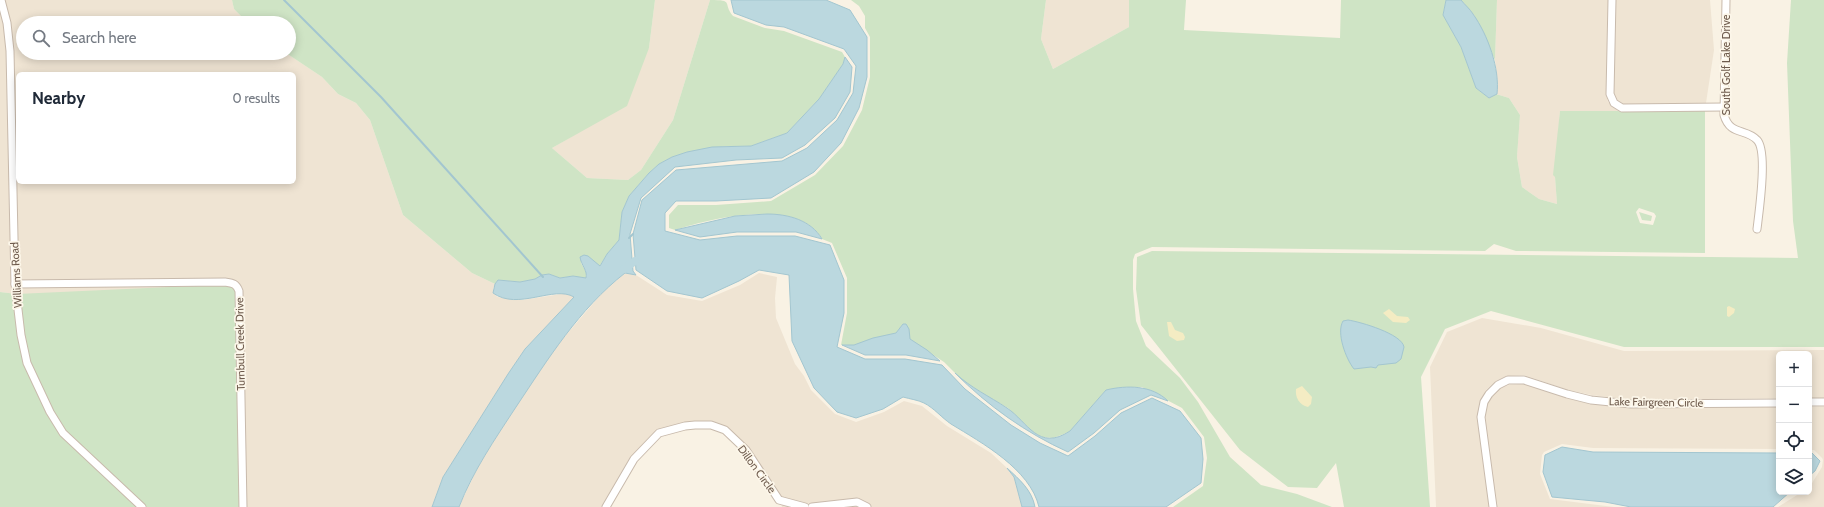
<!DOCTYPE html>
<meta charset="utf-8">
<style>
:root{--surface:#fff;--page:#f2f2f3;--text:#1f2937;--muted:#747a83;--line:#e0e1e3}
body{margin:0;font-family:Cabin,sans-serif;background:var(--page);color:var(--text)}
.controls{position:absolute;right:12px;bottom:12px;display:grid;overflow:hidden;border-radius:6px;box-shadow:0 2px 10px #0003}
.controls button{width:36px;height:36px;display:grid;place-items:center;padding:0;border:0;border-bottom:1px solid var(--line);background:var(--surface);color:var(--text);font:20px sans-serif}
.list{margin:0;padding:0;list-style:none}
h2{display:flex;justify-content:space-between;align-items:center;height:52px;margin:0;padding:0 16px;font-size:17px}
h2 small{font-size:13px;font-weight:400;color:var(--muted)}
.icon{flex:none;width:22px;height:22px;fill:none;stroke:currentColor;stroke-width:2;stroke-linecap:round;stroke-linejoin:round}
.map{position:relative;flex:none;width:1824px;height:507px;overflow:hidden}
.search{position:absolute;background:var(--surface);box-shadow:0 2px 10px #0003;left:16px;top:16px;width:280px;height:44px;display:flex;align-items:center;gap:10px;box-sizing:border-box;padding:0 14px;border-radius:22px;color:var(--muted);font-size:15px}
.panel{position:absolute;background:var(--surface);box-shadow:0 2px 10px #0003;left:16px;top:72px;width:280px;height:112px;border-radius:6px}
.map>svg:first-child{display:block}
.residential{fill:#efe4d3;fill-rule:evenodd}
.green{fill:#cfe4c5;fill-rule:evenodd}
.sand{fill:#f4ecc3}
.water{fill:#bbd8df;stroke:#a3c6d0}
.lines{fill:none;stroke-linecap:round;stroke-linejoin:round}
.stream{stroke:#a3c6d0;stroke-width:2}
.canal{stroke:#bbd8df;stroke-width:8}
.minor-casing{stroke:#c8baac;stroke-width:9}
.minor{stroke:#fff;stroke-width:7}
.labels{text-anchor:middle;stroke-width:3.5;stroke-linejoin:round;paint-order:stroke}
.street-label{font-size:11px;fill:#6e5b4d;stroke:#fcf6e9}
</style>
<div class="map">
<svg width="1824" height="507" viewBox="0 0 1824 507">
<rect width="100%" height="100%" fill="#f9f2e4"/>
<!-- residential -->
<g class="residential">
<path d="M0 0H232L234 9 248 23H23V53H286L322 77 338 94 356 103 370 120 403 215 472 273 495 284 493 289 497 297 523 300 561 294H569L574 297 525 349 508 374 443 477 432 507H242L17 294 0 292ZM18 74H294V182H18Z"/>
<path d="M655 0H710L673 120 641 170 628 180 587 178 552 148 571 137 649 48Z"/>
<path d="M1046 0H1129V27L1053 69 1041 39Z"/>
<path d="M1497 0H1608L1606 94 1608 102 1618 111H1560L1555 177 1557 204 1539 199 1522 187 1517 157 1520 115 1509 98 1496 94 1498 84 1495 60Z"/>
<path d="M1616 0H1710L1714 50 1706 103 1623 104 1617 100 1614 94Z"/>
<path d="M625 273 636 275 667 295 702 301 740 285 759 273 777 277 775 298 776 318 795 364 804 376 811 390 835 414 856 422 884 412 904 401 922 406 947 426 991 453 1007 468 1014 477 1022 507H782L781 502 743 451 717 428H692L662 431 645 446 609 507H459L481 460 554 349 602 293Z"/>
<path d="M1482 318 1541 328 1624 351 1824 350V398H1809V354H1779V398L1631 400 1592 395 1568 390 1524 375 1507 376 1496 381 1486 390 1480 402 1478 418 1489 507H1436L1430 367 1447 332Z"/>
<path d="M1524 384 1566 398 1591 404 1631 408 1779 407V449L1593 448 1562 444 1544 452 1542 455 1540 474 1550 499 1614 507H1496L1485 417 1487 404 1492 397 1500 388 1509 385Z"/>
<path d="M1809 407H1824V507H1778L1802 492H1809V488L1822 467 1823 460 1822 458 1814 450H1809Z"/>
</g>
<!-- green -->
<g class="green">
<path d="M232 0H655L649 48 627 106 552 148 587 178 628 180 641 170 673 120 710 0C735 0 722 3 733 16L765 28 784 31 842 52 845 57 843 64 819 99 787 133 751 146H728L688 152 672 157 659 164 649 173 629 196 622 212 619 240 607 254 599 267 588 256 581 263 586 272V279L573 276 560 278 549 274 542 275 535 279 520 282 498 280 495 284 472 273 403 215 370 120 356 103 338 94 322 77 286 53H289V23H248L234 9Z"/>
<path d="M851 0H1046L1041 39 1053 69 1129 27V0H1186L1184 30 1340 38 1341 0H1446L1443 15 1461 47 1476 88 1489 98 1496 94 1509 98 1520 115 1517 157 1522 187 1539 199 1557 204 1555 177 1553 175 1560 111H1618L1622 112 1705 111V253L1516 251 1494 244 1485 251 1152 247 1135 254 1133 260V289L1136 321 1146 346 1180 378 1198 402 1230 457 1261 485 1297 494 1332 507H1173L1203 486 1207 458 1204 437 1182 408 1142 387H1128L1106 390 1070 431 1064 434 1053 438 1042 437 1034 433 1008 408 978 391 961 379 944 362 909 339V333L903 324 896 333 854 345H841L847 313V278L832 243 822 239C799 197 712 218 675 230L669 228V215L678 205H716L771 201 815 175 843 146 862 110 870 77V37L865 28V16L859 6ZM1639 208 1654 213 1656 216 1653 225 1640 223 1636 212Z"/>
<path d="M1461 0H1497L1495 60 1474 15Z"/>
<path d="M1791 0H1824V347H1624L1491 311 1445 329 1421 377 1430 507H1344L1336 463 1317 488 1288 487 1240 450 1141 325 1136 289 1137 257 1152 251 1798 258 1793 221 1787 63Z"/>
<path d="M1639 212 1652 216 1651 221 1642 220Z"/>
<path d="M213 285H236L242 507H0V292L17 294Z"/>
</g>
<!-- sand -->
<g class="sand">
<path d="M1729 306 1735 309 1734 313 1729 317 1727 316V307Z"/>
<path d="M1389 309 1397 316 1408 317 1410 320 1406 323 1393 322 1383 313Z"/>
<path d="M1167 322H1171L1175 330 1183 333 1185 337 1184 340 1177 341 1169 336Z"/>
<path d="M1302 386 1312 397 1311 404 1308 407C1299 405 1295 397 1296 389Z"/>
</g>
<!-- water -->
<g class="water">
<path d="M731 0H826L850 10 867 37V77L859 108 841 143 814 172 771 198 716 201H676L665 213V231L700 240 737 236H795L830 245 844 280V313L837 347 865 359H905L942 365 965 389 1011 425 1040 443 1068 456 1095 436 1121 413 1152 398 1180 411 1201 438 1203 459 1201 483 1166 507H1039C1030 469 982 443 951 424 942 418 934 408 924 403 918 400 910 399 903 397L883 409 856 418 837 412 814 388 792 341 789 275 759 270 739 281 702 298 667 291 636 270 633 234 642 200 676 170 782 161 807 148 837 120 853 93 856 66 844 49 784 27 766 25 734 13Z"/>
<path d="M1446 0H1461C1465 5 1470 9 1473 14 1488 35 1500 69 1497 94L1489 98 1476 88 1461 47 1443 15Z"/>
<path d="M845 57 852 67 850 92 835 118 805 145 782 158 736 160 675 167 641 198 630 234 633 271 636 275 625 273C579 309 548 359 516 407 495 439 473 471 459 507H432L443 477 508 374 525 349 574 297C554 285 518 311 493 293L495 284 498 280 520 282 535 279 542 275 549 274 560 278 573 276 586 278C588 271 581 265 580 257L584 255 588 256 600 266 607 254 619 240 622 212 629 196 649 173 659 164 672 157 687 152 712 147 751 146 787 133 819 99 843 64Z"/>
<path d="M767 214C788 214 811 220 822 239L796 232H737L700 237 675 230 735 216Z"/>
<path d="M1348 320C1361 322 1402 334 1404 347L1401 359 1396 363 1378 365 1376 368 1371 367 1354 369C1346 359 1336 333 1343 321Z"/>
<path d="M903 324H906L909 329 910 339 927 350 940 361 906 355H865L842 345H854L873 338 896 333Z"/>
<path d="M955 373C971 388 989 396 1007 408 1028 422 1038 452 1070 431L1106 390C1127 385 1152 385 1168 401L1151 395 1120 410 1094 433 1068 452C1026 433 988 406 955 373Z"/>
<path d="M1562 447 1593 452 1779 453V492H1790L1773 507H1631L1605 502 1552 497 1543 472 1545 455Z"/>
<path d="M1809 453H1812L1820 461 1815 471 1809 476Z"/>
<path d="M1007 468C1019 479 1032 490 1035 507H1022L1014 477Z"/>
</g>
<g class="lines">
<!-- stream -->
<g class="stream">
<path d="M284 0 381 97 543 277"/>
<path d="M629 238 633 234"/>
</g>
<!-- canal -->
<path class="canal" d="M624 269 635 261"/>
<!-- minor casing -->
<g class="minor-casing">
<g id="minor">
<path d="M1 0 7 23 10 51 15 284 21 335 27 363 50 412 63 433 142 507"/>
<path d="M1612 0 1610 94 1614 103 1622 108 1724 107"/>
<path d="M1726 0 1724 115C1730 136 1746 128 1757 140 1768 151 1759 212 1757 229"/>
<path d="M15 284 225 282C232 283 236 283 239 291L243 507"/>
<path d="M1809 402H1824"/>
<path d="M606 507 634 459 659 433 685 426 695 425H711L725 430 746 450 779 500 805 507"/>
<path d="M812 507 857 502 867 507"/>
<path d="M1493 507 1481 417 1484 402 1489 394 1498 385 1508 380H1524L1567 394 1591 400 1631 404 1779 403"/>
</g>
</g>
<!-- minor -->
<use href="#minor" class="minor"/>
</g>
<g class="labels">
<!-- street labels -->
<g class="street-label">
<text transform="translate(1726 65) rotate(-90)" y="4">South Golf Lake Drive</text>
<text transform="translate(16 275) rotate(-93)" y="4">Williams Road</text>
<text transform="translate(240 344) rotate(-91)" y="4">Turnbull Creek Drive</text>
<text transform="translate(1656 402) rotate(1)" y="4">Lake Fairgreen Circle</text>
<text transform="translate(757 469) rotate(54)" y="4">Dillon Circle</text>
</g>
</g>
</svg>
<div class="controls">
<button>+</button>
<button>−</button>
<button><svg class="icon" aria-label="locate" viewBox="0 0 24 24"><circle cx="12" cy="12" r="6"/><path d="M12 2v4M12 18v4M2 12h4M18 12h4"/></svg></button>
<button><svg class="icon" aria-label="layers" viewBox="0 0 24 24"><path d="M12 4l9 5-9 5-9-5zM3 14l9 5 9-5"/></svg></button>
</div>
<div class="search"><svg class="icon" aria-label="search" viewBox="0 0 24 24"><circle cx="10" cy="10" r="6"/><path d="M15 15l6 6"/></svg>Search here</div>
<section class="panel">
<h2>Nearby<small>0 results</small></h2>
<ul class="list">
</ul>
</section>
</div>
